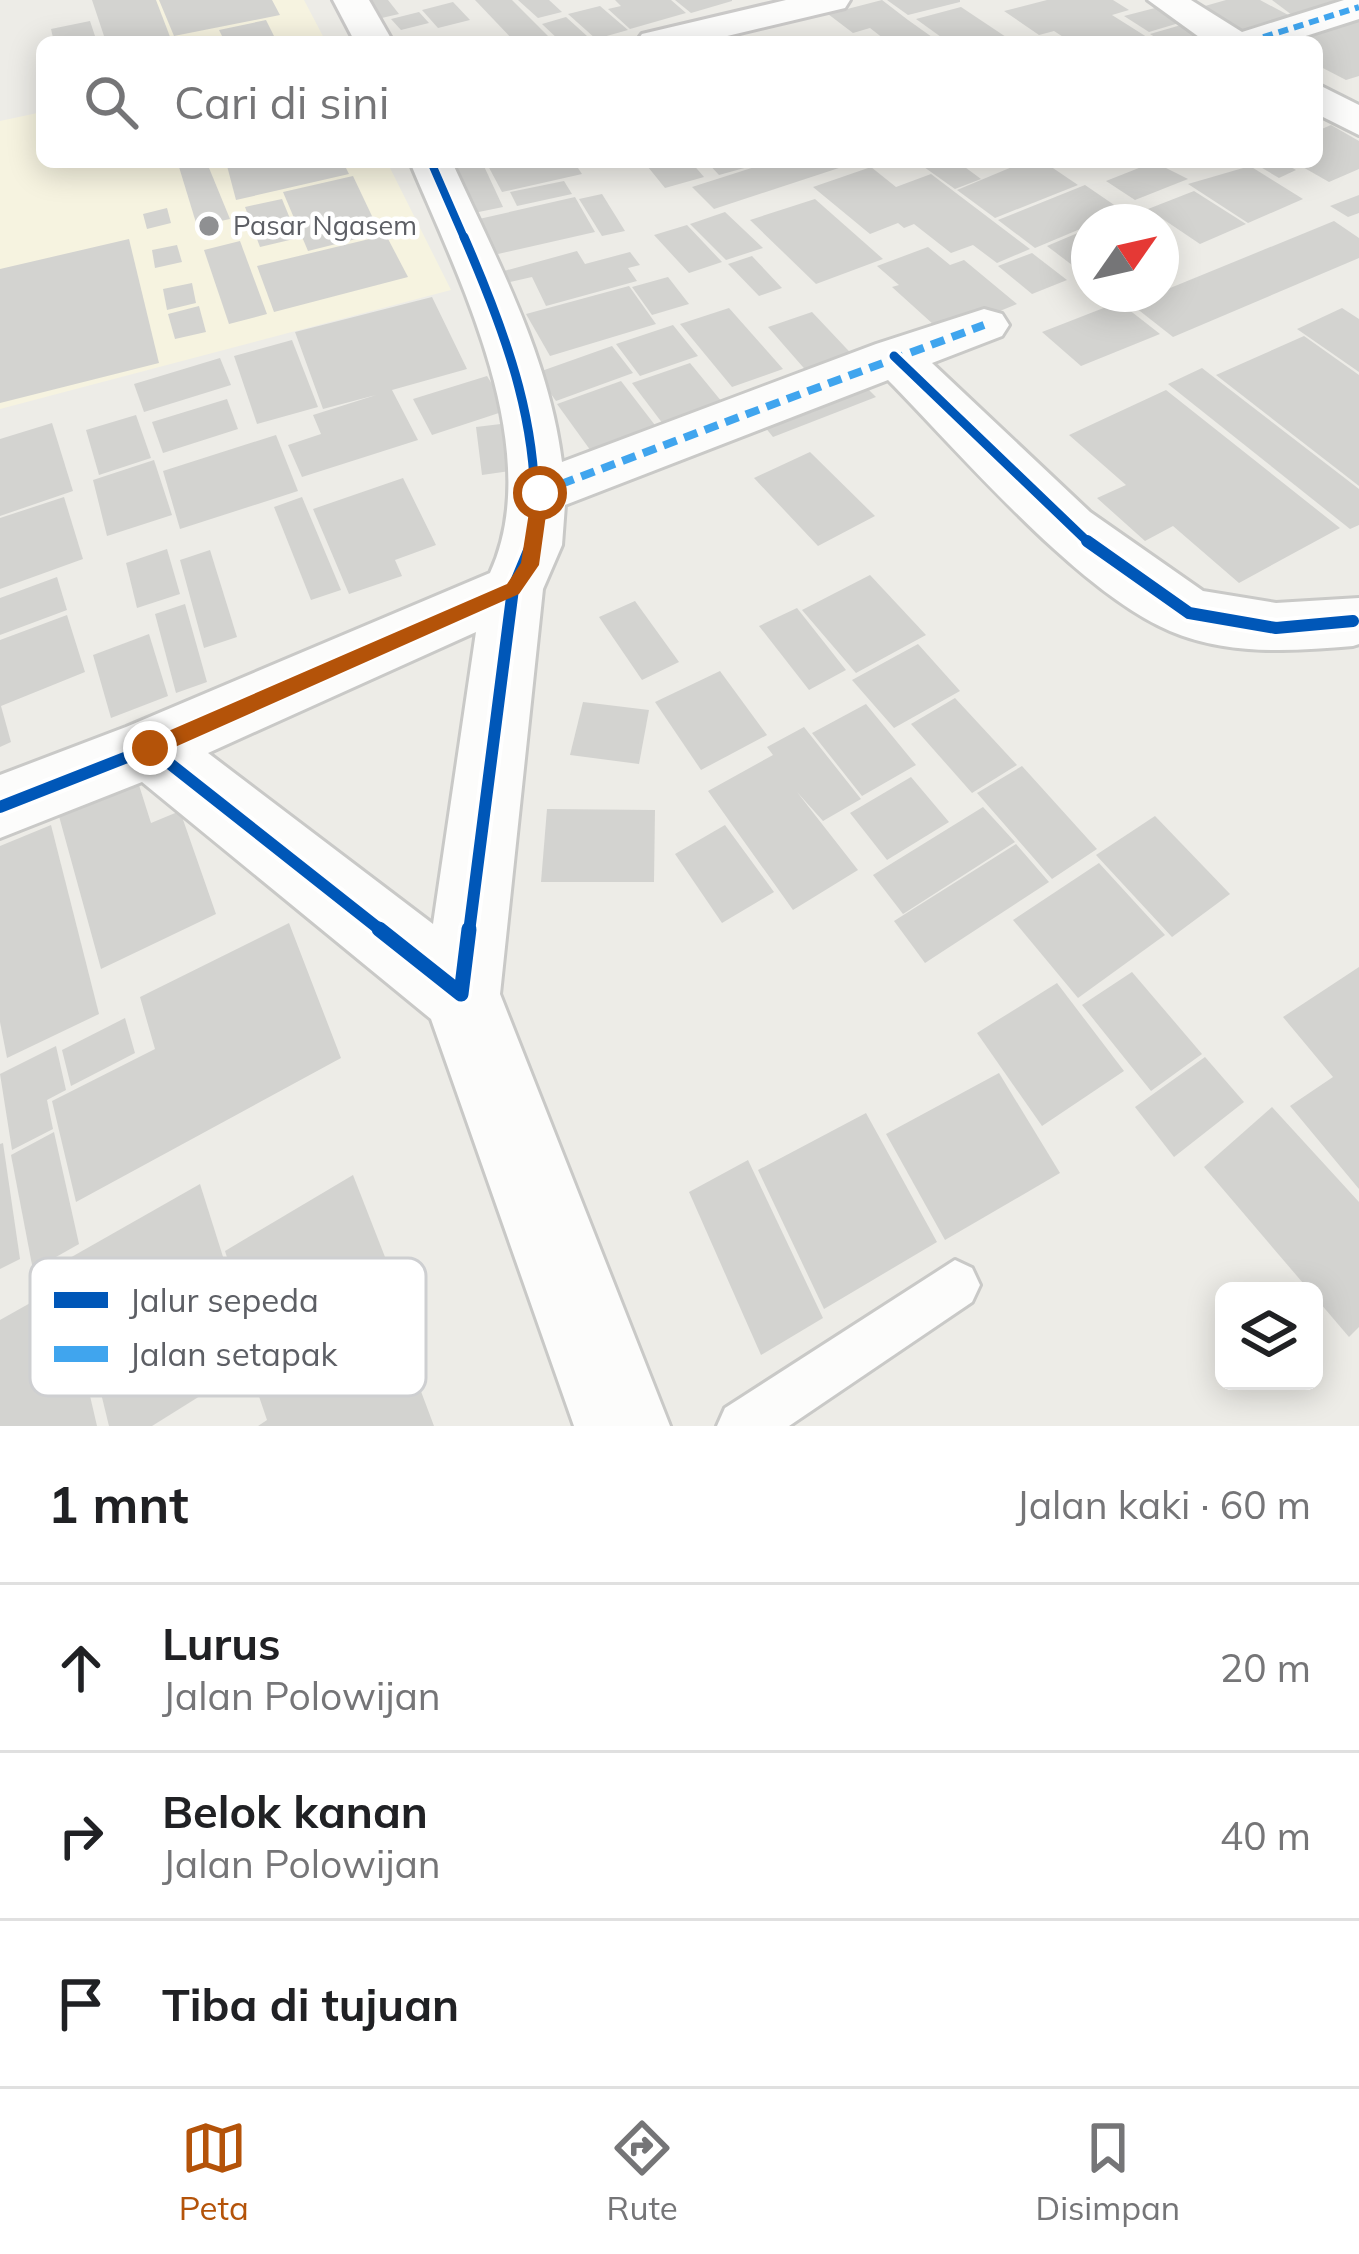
<!DOCTYPE html>
<html lang="id">
<meta charset="utf-8">
<style>
:root{--surface:#fff;--page:#f2f2f2;--text:#202124;--muted:#757577;--line:#e0e0e0;--accent:#b45309}
body{margin:0;font-family:Mulish,sans-serif;background:var(--page);color:var(--text)}
.controls{position:absolute;right:36px;bottom:36px;display:grid;overflow:hidden;border-radius:18px;box-shadow:0 6px 30px #0003}
.controls button{width:108px;height:108px;display:grid;place-items:center;padding:0;border:0;border-bottom:3px solid var(--line);background:var(--surface);color:var(--text);font:60px sans-serif}
.compass{position:absolute;left:1071px;top:204px;width:108px;height:108px;border-radius:50%;background:var(--surface);box-shadow:0 6px 30px #0003;rotate:56deg}
.stop{position:absolute;width:36px;height:36px;margin:-27px;border:9px solid #b45309;border-radius:50%;background:#fff}
.stop.end{background:#b45309;border-color:#fff;box-shadow:0 3px 12px #0008}
.list{margin:0;padding:0;list-style:none}
h2{display:flex;justify-content:space-between;align-items:center;height:156px;margin:0;padding:0 48px;font-size:51px}
h2 small{font-size:39px;font-weight:400;color:var(--muted)}
.list li{display:grid;grid-template-columns:78px 1fr auto;gap:36px;align-items:center;box-sizing:border-box;height:168px;padding:0 48px;border-top:3px solid var(--line)}
.list b{display:block;font-size:45px;white-space:nowrap}
.list p{margin:0;font-size:39px;white-space:nowrap;color:var(--muted)}
.list em{font-size:39px;font-style:normal;color:var(--muted)}
.icon{flex:none;width:66px;height:66px;fill:none;stroke:currentColor;stroke-width:2;stroke-linecap:round;stroke-linejoin:round}
.map{position:relative;flex:none;width:1359px;height:1426px;overflow:hidden}
.search{position:absolute;background:var(--surface);box-shadow:0 6px 30px #0003;left:36px;right:36px;top:36px;height:132px;display:flex;align-items:center;gap:30px;box-sizing:border-box;padding:0 42px;border-radius:18px;color:var(--muted);font-size:45px}
.sheet{height:660px;background:var(--surface)}
nav{display:flex;justify-content:space-around;align-items:center;box-sizing:border-box;height:168px;border-top:3px solid var(--line);background:var(--surface);font-size:33px;color:var(--muted)}
nav a{display:grid;justify-items:center;gap:6px}
nav .on{color:var(--accent)}
.map>svg:first-child{display:block}
.commercial{fill:#f6f3e0}
.building{fill:#d3d3d0}
.lines{fill:none;stroke-linecap:round;stroke-linejoin:round}
.lane-casing{stroke:#c9c9c7;stroke-width:6}
.street-casing{stroke:#c9c9c7;stroke-width:6}
.secondary-casing{stroke:#cac9c8;stroke-width:6}
.lane{fill:#fcfcfb;fill-rule:evenodd}
.street{fill:#fcfcfb;fill-rule:evenodd}
.secondary{fill:#fcfcfb;fill-rule:evenodd}
.quiet-far1{stroke:#40a5ee;stroke-width:6;stroke-dasharray:10 6;stroke-linecap:butt}
.quiet{stroke:#40a5ee;stroke-width:8;stroke-dasharray:14 8;stroke-linecap:butt}
.cycleway-far3-casing{stroke:#fff;stroke-width:12}
.cycleway-far2-casing{stroke:#fff;stroke-width:15}
.cycleway-far1-casing{stroke:#fff;stroke-width:20}
.cycleway-casing{stroke:#fff;stroke-width:22}
.cycleway-far3{stroke:#0057b8;stroke-width:8}
.cycleway-far2{stroke:#0057b8;stroke-width:9}
.cycleway-far1{stroke:#0057b8;stroke-width:12}
.cycleway{stroke:#0057b8;stroke-width:15}
.route{fill:#b45309}
.poi-dot{fill:#8f9092;stroke:#fff;stroke-width:4.5}
.labels{text-anchor:middle;stroke-width:9;stroke-linejoin:round;paint-order:stroke}
.far-poi-label{font-size:27px;fill:#5d5f65;stroke:#fff;text-anchor:start}
.key{fill:#fff;stroke:#cecfd1;stroke-width:3}
.key-label{font-size:33px;fill:#5d5f65}
</style>
<div class="map">
<svg width="1359" height="1426" viewBox="0 0 1359 1426">
<rect width="100%" height="100%" fill="#edece7"/>
<!-- commercial -->
<g class="commercial">
<path d="M103 0H304L326 42H115Z"/>
<path d="M42 112V162H387L451 290 0 409V121Z"/>
</g>
<!-- building -->
<g class="building">
<path d="M92 0H156L172 42H106Z"/>
<path d="M159 0H272L280 15 174 36Z"/>
<path d="M359 0H388L399 14 373 20Z"/>
<path d="M475 0H512L554 42H515Z"/>
<path d="M518 0H549L562 12 538 18Z"/>
<path d="M615 0H671L686 13 630 29 608 9 621 6Z"/>
<path d="M675 0H732V1L691 13Z"/>
<path d="M882 0 908 20 939 42H888L870 28 853 33 828 14Z"/>
<path d="M887 0H960V2L908 15Z"/>
<path d="M1047 0H1113L1129 10 1112 15 1150 39 1071 42 1054 31 1039 35 1004 11Z"/>
<path d="M1226 0H1260L1292 17 1233 35 1191 10Z"/>
<path d="M1272 0H1333L1340 4 1296 18Z"/>
<path d="M453 2 470 20 438 28 422 10Z"/>
<path d="M600 6 628 30 596 39 568 14Z"/>
<path d="M961 7 1006 37 948 42 916 19Z"/>
<path d="M1155 8 1179 23 1149 32 1124 16Z"/>
<path d="M419 12 429 23 401 30 391 19Z"/>
<path d="M1359 13V76L1346 80 1317 65V42L1292 37Z"/>
<path d="M566 17 587 36 561 42 542 24Z"/>
<path d="M266 20 277 42H225L219 30Z"/>
<path d="M90 21 97 42H54L51 29Z"/>
<path d="M1181 25 1210 42H1163L1150 34Z"/>
<path d="M1331 125 1359 141V169L1329 182 1294 162H1317V131Z"/>
<path d="M226 162H343L349 174 236 200Z"/>
<path d="M446 162H482L503 207 469 214Z"/>
<path d="M486 162H574L582 174 502 192Z"/>
<path d="M644 162H691L704 177 665 188Z"/>
<path d="M707 162H744L748 167 719 175Z"/>
<path d="M770 162H854V163L714 209 692 187Z"/>
<path d="M917 162H958L981 179 955 189Z"/>
<path d="M1024 162H1044L1078 185 995 218 957 190Z"/>
<path d="M1154 162 1188 179 1135 200 1106 181Z"/>
<path d="M1252 162H1282L1296 170 1279 178Z"/>
<path d="M207 163 230 219 197 226 179 167Z"/>
<path d="M1250 166 1303 199 1248 223 1188 184Z"/>
<path d="M871 167 896 187 931 174 1030 249 997 263 973 245 951 253 914 224 904 228 898 223 870 234 813 187Z"/>
<path d="M353 176 380 233 308 251 283 192Z"/>
<path d="M564 181 572 194 517 206 510 192Z"/>
<path d="M1085 185 1123 211 1035 248 998 220Z"/>
<path d="M1194 191 1246 224 1200 244 1148 209Z"/>
<path d="M602 194 625 231 602 236 579 199Z"/>
<path d="M1359 195V213L1348 217 1330 206Z"/>
<path d="M575 197 595 232 498 254 479 219Z"/>
<path d="M282 199 298 238 260 247 245 207Z"/>
<path d="M815 199 883 259 816 284 750 220Z"/>
<path d="M167 208 171 223 147 229 143 214Z"/>
<path d="M725 212 763 248 726 260 690 224Z"/>
<path d="M1334 221 1359 238V258L1173 337 1131 304Z"/>
<path d="M687 225 722 262 689 273 654 235Z"/>
<path d="M1080 232 1089 238V272L1084 274 1047 246Z"/>
<path d="M386 235 408 277 274 312 257 266Z"/>
<path d="M129 239 159 363 0 403V269Z"/>
<path d="M240 241 267 314 229 324 204 250Z"/>
<path d="M177 245 182 262 155 268 152 250Z"/>
<path d="M928 247 950 265 964 260 1017 304 944 334 892 287 899 285 877 266Z"/>
<path d="M577 251 585 264 630 252 640 265 628 268 637 281 546 306 532 277 510 282 504 271Z"/>
<path d="M1032 253 1067 280 1032 294 998 266Z"/>
<path d="M752 256 782 288 759 296 728 264Z"/>
<path d="M668 277 689 304 652 315 632 287Z"/>
<path d="M192 283 196 303 167 310 163 289Z"/>
<path d="M629 286 656 324 550 356 526 314Z"/>
<path d="M432 297 467 369 392 390 418 440 302 477 288 445 321 434 313 415 376 395 323 409 295 332Z"/>
<path d="M1119 302 1160 334 1081 366 1042 332Z"/>
<path d="M199 306 206 332 175 339 168 314Z"/>
<path d="M729 308 783 369 732 387 680 324Z"/>
<path d="M1342 308 1359 319V372L1297 329Z"/>
<path d="M812 312 862 365 816 382 768 327Z"/>
<path d="M673 325 698 356 640 376 616 344Z"/>
<path d="M1304 336 1359 375V486L1216 375Z"/>
<path d="M292 340 318 407 257 424 234 356Z"/>
<path d="M612 346 633 373 556 401 536 373Z"/>
<path d="M220 358 231 385 144 412 134 384Z"/>
<path d="M690 363 722 402 663 424 632 383Z"/>
<path d="M1202 368 1359 489V525L1350 529 1168 384Z"/>
<path d="M487 376 508 410 432 435 413 399Z"/>
<path d="M857 378 876 397 773 437 756 416Z"/>
<path d="M621 381 661 433 596 458 557 404Z"/>
<path d="M1166 390 1340 528 1239 583 1173 526 1145 541 1097 498 1126 485 1069 435Z"/>
<path d="M227 399 238 429 163 453 152 422Z"/>
<path d="M136 415 151 458 99 475 86 430Z"/>
<path d="M52 423 73 491 0 516V439Z"/>
<path d="M509 423 517 470 482 475 476 427Z"/>
<path d="M276 435 298 491 180 529 163 471Z"/>
<path d="M810 452 875 516 818 546 754 478Z"/>
<path d="M154 460 172 515 107 536 93 480Z"/>
<path d="M403 478 436 545 395 560 402 576 349 594 313 509Z"/>
<path d="M64 497 83 559 0 589V518Z"/>
<path d="M302 497 341 590 311 600 274 507Z"/>
<path d="M167 549 180 594 137 608 126 563Z"/>
<path d="M210 550 237 637 204 648 180 560Z"/>
<path d="M870 575 926 635 856 673 802 610Z"/>
<path d="M57 577 67 610 0 635V598Z"/>
<path d="M635 601 679 662 642 680 599 617Z"/>
<path d="M185 604 207 682 176 693 155 614Z"/>
<path d="M797 608 846 670 809 690 759 626Z"/>
<path d="M67 615 85 672 1 706 11 742 0 747V640Z"/>
<path d="M149 634 168 696 111 718 93 655Z"/>
<path d="M918 644 960 691 894 728 852 680Z"/>
<path d="M720 671 767 735 701 770 655 702Z"/>
<path d="M955 698 1017 765 972 793 911 724Z"/>
<path d="M583 702 649 710 639 764 570 755Z"/>
<path d="M866 704 916 765 862 796 812 733Z"/>
<path d="M804 727 861 799 823 821 797 792 858 870 793 910 708 791 773 755 767 747Z"/>
<path d="M132 763 151 823 180 811 216 914 101 969 54 798Z"/>
<path d="M1022 766 1097 849 1052 879 977 793Z"/>
<path d="M911 777 949 822 887 860 850 813Z"/>
<path d="M983 807 1015 842 903 914 873 875Z"/>
<path d="M547 809 655 810 654 882H541Z"/>
<path d="M1155 816 1230 894 1172 937 1096 855Z"/>
<path d="M51 825 99 1014 7 1058 0 1022V846Z"/>
<path d="M725 825 774 892 722 923 675 854Z"/>
<path d="M1016 844 1049 882 925 963 894 921Z"/>
<path d="M1099 863 1165 935 1078 998 1013 920Z"/>
<path d="M289 923 341 1058 76 1202 52 1101 155 1049 140 997Z"/>
<path d="M1359 967V1189L1290 1106 1333 1077 1283 1017Z"/>
<path d="M1132 972 1202 1054 1151 1091 1082 1005Z"/>
<path d="M1057 983 1124 1071 1042 1126 977 1033Z"/>
<path d="M125 1018 135 1053 71 1086 62 1050Z"/>
<path d="M56 1046 66 1090 47 1100 53 1129 12 1150 0 1074Z"/>
<path d="M1205 1057 1244 1102 1174 1157 1135 1107Z"/>
<path d="M999 1073 1060 1173 945 1240 886 1134Z"/>
<path d="M1272 1107 1359 1202V1327L1349 1337 1204 1167Z"/>
<path d="M866 1113 937 1242 824 1309 758 1170Z"/>
<path d="M54 1132 79 1244 33 1270 11 1155Z"/>
<path d="M3 1143 20 1259 0 1269V1144Z"/>
<path d="M748 1160 823 1318 761 1355 689 1192Z"/>
<path d="M353 1175 394 1280 261 1365 225 1251Z"/>
<path d="M200 1184 256 1361 152 1426H109L68 1259Z"/>
<path d="M64 1284 97 1426H0V1320Z"/>
<path d="M384 1293 434 1426H258L267 1420 252 1376Z"/>
</g>
<g class="lines">
<!-- lane casing -->
<g class="lane-casing">
<path id="lane" d="M955 1260 972 1268 980 1285 972 1302 789 1426H717L725 1408Z"/>
</g>
<!-- street casing -->
<g class="street-casing">
<g id="street">
<path d="M1148 0H1191L1242 32 1344 0H1359V19L1287 42H1206Z"/>
<path d="M1317 84 1359 105V135L1317 114Z"/>
<path d="M410 162H452C496 258 549 356 562 462L876 344 984 309 1002 314 1009 325 1002 336 932 363 1090 512 1203 591 1276 603 1359 598V644L1353 646C1293 651 1228 656 1170 631 1079 593 960 453 888 380L565 505 562 545 543 589 500 994 670 1426H574L431 1019 142 782 0 838V775L126 727 490 573C547 450 458 277 410 162ZM476 632 433 924 208 753Z"/>
</g>
</g>
<!-- secondary casing -->
<g class="secondary-casing">
<g id="secondary">
<path d="M333 0H369L393 42H355Z"/>
<path d="M786 0H850L845 8 702 42H636L642 34Z"/>
</g>
</g>
<!-- lane -->
<use href="#lane" class="lane"/>
<!-- street -->
<use href="#street" class="street"/>
<!-- secondary -->
<use href="#secondary" class="secondary"/>
<!-- quiet-far1 -->
<path class="quiet-far1" d="M1248 42 1359 7"/>
<!-- quiet -->
<path class="quiet" d="M540 492 984 325"/>
<!-- cycleway-far3 casing -->
<g class="cycleway-far3-casing">
<path id="cycleway-far3" d="M431 162 465 240"/>
</g>
<!-- cycleway-far2 casing -->
<g class="cycleway-far2-casing">
<g id="cycleway-far2">
<path d="M464 237C507 336 544 435 533 544"/>
<path d="M894 356 1090 544"/>
</g>
</g>
<!-- cycleway-far1 casing -->
<g class="cycleway-far1-casing">
<g id="cycleway-far1">
<path d="M1087 541 1189 613 1276 628 1353 621"/>
<path d="M150 748 383 932"/>
<path d="M0 807 150 748 513 589 533 541"/>
<path d="M469 932 513 589"/>
</g>
</g>
<!-- cycleway casing -->
<g class="cycleway-casing">
<path id="cycleway" d="M379 929 461 994 469 929"/>
</g>
<!-- cycleway-far3 -->
<use href="#cycleway-far3" class="cycleway-far3"/>
<!-- cycleway-far2 -->
<use href="#cycleway-far2" class="cycleway-far2"/>
<!-- cycleway-far1 -->
<use href="#cycleway-far1" class="cycleway-far1"/>
<!-- cycleway -->
<use href="#cycleway" class="cycleway"/>
</g>
<!-- route -->
<path class="route" d="M540 486 549 493 539 565 519 594 157 755H143V742L507 584 521 563 532 493Z"/>
<!-- markers -->
<circle class="poi-dot" cx="209" cy="226" r="12"/>
<g class="labels">
<!-- far-poi labels -->
<g class="far-poi-label">
<text x="233" y="235">Pasar Ngasem</text>
</g>
</g>
<!-- legend -->
<rect x="30" y="1258" width="396" height="138" rx="18" class="key"/>
<rect x="54" y="1292" width="54" height="16" fill="#0057b8"/>
<rect x="54" y="1346" width="54" height="16" fill="#40a5ee"/>
<g class="key-label">
<text x="129" y="1312">Jalur sepeda</text>
<text x="129" y="1366">Jalan setapak</text>
</g>
</svg>
<div class="controls">
<button><svg class="icon" aria-label="layers" viewBox="0 0 24 24"><path d="M12 4l9 5-9 5-9-5zM3 14l9 5 9-5"/></svg></button>
</div>
<svg class="compass" viewBox="-18 -18 36 36"><path d="M0-13l5 13h-10z" fill="#e53935"/><path d="M0 13l5-13h-10z" fill="#757577"/></svg>
<div class="stop" style="left:540px;top:493px"></div>
<div class="stop end" style="left:150px;top:748px"></div>
<div class="search"><svg class="icon" aria-label="search" viewBox="0 0 24 24"><circle cx="10" cy="10" r="6"/><path d="M15 15l6 6"/></svg>Cari di sini</div>
</div>
<section class="sheet">
<h2>1 mnt<small>Jalan kaki · 60 m</small></h2>
<ul class="list">
<li><svg class="icon" aria-label="ahead" viewBox="0 0 24 24"><path d="M12 20V5M6 11l6-6 6 6"/></svg><div><b>Lurus</b><p>Jalan Polowijan</p></div><em>20 m</em></li>
<li><svg class="icon" aria-label="right" viewBox="0 0 24 24"><path d="M7 20v-9h11M14 6l5 5-5 5"/></svg><div><b>Belok kanan</b><p>Jalan Polowijan</p></div><em>40 m</em></li>
<li><svg class="icon" aria-label="arrive" viewBox="0 0 24 24"><path d="M6 21V4h12l-3 4 3 4H6"/></svg><div><b>Tiba di tujuan</b></div></li>
</ul>
</section>
<nav>
<a class="on"><svg class="icon" aria-label="map" viewBox="0 0 24 24"><path d="M3 6l6-2 6 2 6-2v14l-6 2-6-2-6 2zM9 4v14M15 6v14"/></svg>Peta</a>
<a><svg class="icon" aria-label="directions" viewBox="0 0 24 24"><path d="M12 3l9 9-9 9-9-9zM9 14v-3h6M13 9l2 2-2 2"/></svg>Rute</a>
<a><svg class="icon" aria-label="saved" viewBox="0 0 24 24"><path d="M7 4h10v16l-5-4-5 4z"/></svg>Disimpan</a>
</nav>
